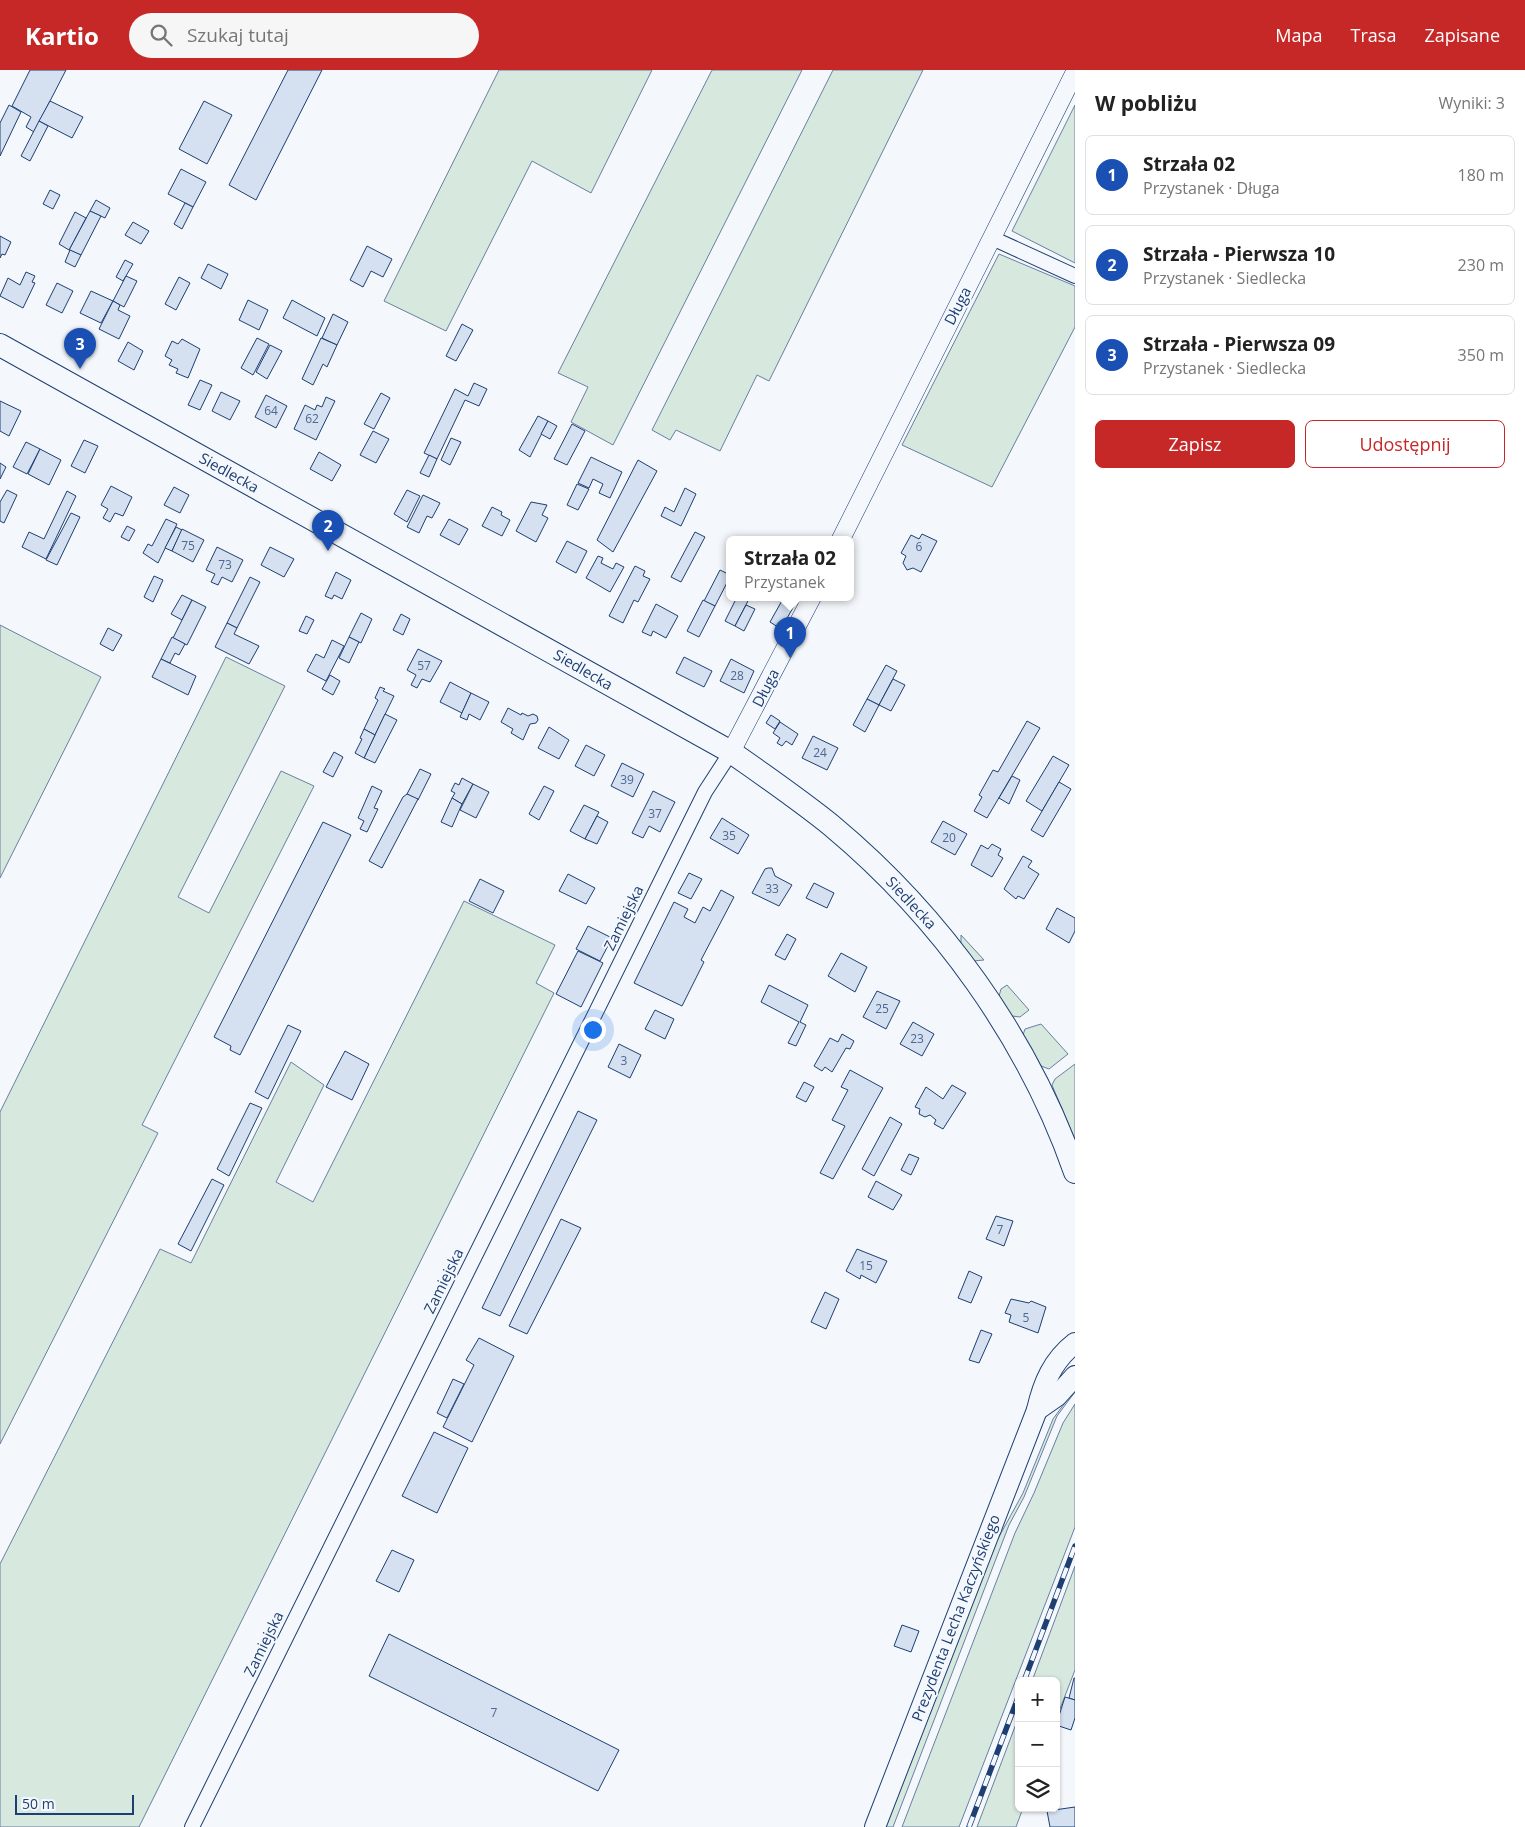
<!DOCTYPE html>
<html lang="pl">
<meta charset="utf-8">
<style>
:root{--surface:#fff;--page:#f6f6f6;--text:#222;--muted:#767676;--line:#e0e0e0;--accent:#c62828}
body{margin:0;font-family:"Open Sans",sans-serif;background:var(--page);color:var(--text)}
.controls{position:absolute;right:15px;bottom:15px;display:grid;overflow:hidden;border-radius:8px;box-shadow:0 1px 4px #0004}
.controls button{width:45px;height:45px;display:grid;place-items:center;padding:0;border:0;border-bottom:1px solid var(--line);background:var(--surface);color:var(--text);font:25px sans-serif}
.scale{position:absolute;left:15px;bottom:12px;width:119px;box-sizing:border-box;padding-left:5px;border:2px solid #1d3f73;border-top:0;font-size:14px;line-height:18px;white-space:nowrap;color:#1d3f73;-webkit-text-stroke:4px #f4f7fb;paint-order:stroke}
.you{position:absolute;left:592px;top:959px;width:18px;height:18px;margin:-12px;border:4px solid #fff;border-radius:50%;background:#1a73e8;box-shadow:0 0 0 8px #1a73e833}
.badge{display:grid;place-items:center;width:32px;height:32px;border-radius:50%;background:var(--accent);color:#fff;font-size:16px;font-weight:700}
.pin{position:absolute;translate:-50% -41px;filter:drop-shadow(0 1px 2px #0008)}
.pin::after{content:'';position:absolute;top:26px;width:18px;height:15px;background:inherit;clip-path:polygon(0 0,100% 0,50% 100%)}
.popup{position:absolute;left:726px;top:466px;width:128px;height:65px;box-sizing:border-box;display:grid;place-content:center;border-radius:8px;background:var(--surface);filter:drop-shadow(0 1px 4px #0005);font-size:16px;white-space:nowrap;color:var(--muted)}
.popup b{font-size:19px;color:var(--text)}
.popup::after{content:'';position:absolute;left:50%;top:100%;margin-left:-10px;border:10px solid transparent;border-top-color:var(--surface)}
.list{margin:0;padding:0;list-style:none}
h2{display:flex;justify-content:space-between;align-items:center;height:65px;margin:0;padding:0 20px;font-size:21px}
h2 small{font-size:16px;font-weight:400;color:var(--muted)}
.list li{display:grid;grid-template-columns:32px 1fr auto;gap:15px;align-items:center;box-sizing:border-box;height:80px;margin:0 10px 10px;padding:0 10px;border:1px solid var(--line);border-radius:8px}
.list b{display:block;font-size:19px;white-space:nowrap}
.list p{margin:0;font-size:16px;white-space:nowrap;color:var(--muted)}
.list em{font-size:16px;font-style:normal;color:var(--muted)}
.actions{display:flex;gap:10px;padding:15px 20px}
.actions a{flex:1;padding:11px 0;border:1px solid var(--accent);border-radius:8px;text-align:center;font-size:18px;color:var(--accent)}
.actions .main{background:var(--accent);color:#fff}
.icon{flex:none;width:28px;height:28px;fill:none;stroke:currentColor;stroke-width:2;stroke-linecap:round;stroke-linejoin:round}
.map{position:relative;flex:none;width:1075px;height:1757px;overflow:hidden}
header{display:flex;align-items:center;gap:30px;box-sizing:border-box;height:70px;padding:0 25px;background:var(--accent);color:#fff}
header strong{font-size:24px}
nav{display:flex;gap:28px;margin-inline-start:auto;font-size:18px}
.search{width:350px;height:45px;background:var(--page);display:flex;align-items:center;gap:12px;box-sizing:border-box;padding:0 18px;border-radius:28px;color:var(--muted);font-size:19px}
main{display:flex}
aside{flex:1;background:var(--surface)}
.map>svg:first-child{display:block}
.green{fill:#d7e8df;stroke:#687fa3}
.building{fill:#d5e0f0;stroke:#1d3f73}
.lines{fill:none;stroke-linecap:round;stroke-linejoin:round}
.minor-casing{stroke:#1d3f73;stroke-width:16}
.tertiary-casing{stroke:#1d3f73;stroke-width:19}
.secondary-casing{stroke:#1d3f73;stroke-width:22}
.primary-casing{stroke:#1d3f73;stroke-width:24}
.minor{stroke:#f4f7fb;stroke-width:14}
.tertiary{stroke:#f4f7fb;stroke-width:18}
.secondary{stroke:#f4f7fb;stroke-width:20}
.primary{stroke:#f4f7fb;stroke-width:22}
.rail-casing{stroke:#1d3f73;stroke-width:5.5}
.rail{stroke:#f4f7fb;stroke-width:4;stroke-dasharray:11;stroke-linecap:butt}
.labels{text-anchor:middle;stroke-width:4;stroke-linejoin:round;paint-order:stroke}
.number-label{font-size:12px;fill:#4b6792}
.street-label{font-size:15px;fill:#1d3f73;stroke:#f4f7fb}
</style>
<header>
<strong>Kartio</strong>
<div class="search"><svg class="icon" aria-label="search" viewBox="0 0 24 24"><circle cx="10" cy="10" r="6"/><path d="M15 15l6 6"/></svg>Szukaj tutaj</div>
<nav><a>Mapa</a><a>Trasa</a><a>Zapisane</a></nav>
</header>
<main>
<div class="map">
<svg width="1075" height="1757" viewBox="0 0 1075 1757">
<rect width="100%" height="100%" fill="#f4f7fb"/>
<!-- green -->
<g class="green">
<path d="M499 0H652L591 123 532 91 446 261 384 231Z"/>
<path d="M712 0H802L613 375 571 352 588 317 558 303Z"/>
<path d="M833 0H923L769 311 757 305 720 381 676 360 670 370 652 360Z"/>
<path d="M1075 35V193L1012 161Z"/>
<path d="M999 184 1075 216V257L992 417 902 375Z"/>
<path d="M0 555 101 607 0 808Z"/>
<path d="M226 587 285 616 178 827 209 843 281 701 314 716 142 1055 158 1063 0 1374V1042Z"/>
<path d="M464 831 555 875 536 913 554 923 139 1757H0V1494L160 1179 191 1193 291 992 324 1015 276 1112 313 1132Z"/>
<path d="M961 865 984 890 973 891 961 874Z"/>
<path d="M1007 915 1029 940 1020 947 1012 946 999 926 1001 919Z"/>
<path d="M1041 954 1068 984 1049 999 1041 996 1023 965 1025 959Z"/>
<path d="M1075 994V1070L1052 1015 1055 1009Z"/>
<path d="M1075 1319V1322L1057 1346 1024 1427 1009 1455 893 1757H886L994 1476 1023 1423 1053 1349Z"/>
<path d="M1075 1334V1457L959 1757H902L1015 1463 1034 1423 1063 1353Z"/>
<path d="M1075 1496V1600L1056 1649V1611H1032Z"/>
<path d="M1019 1646V1738H1023L1016 1757H977Z"/>
</g>
<!-- building -->
<g class="building">
<path d="M30 0H66L34 62 26 57 31 47 12 36Z"/>
<path d="M288 0H322L256 130 229 115Z"/>
<path d="M50 31 83 47 72 68 39 51Z"/>
<path d="M204 31 232 45 207 94 179 79Z"/>
<path d="M9 35 21 42 0 86V53Z"/>
<path d="M39 51 48 56 30 91 21 86Z"/>
<path d="M181 99 206 112 193 137 168 124Z"/>
<path d="M50 120 60 125 53 139 43 134Z"/>
<path d="M96 130 110 138 105 148 90 141Z"/>
<path d="M185 133 193 137 182 159 174 154Z"/>
<path d="M90 141 101 146 81 185 69 180Z"/>
<path d="M75 142 86 148 69 180 59 174Z"/>
<path d="M133 152 149 161 141 174 125 165Z"/>
<path d="M0 166 11 172 5 185 2 184 0 188Z"/>
<path d="M367 176 392 189 383 207 371 201 363 217 350 210Z"/>
<path d="M70 180 81 185 75 197 65 192Z"/>
<path d="M125 190 133 194 123 211 116 207Z"/>
<path d="M208 194 228 204 221 219 201 208Z"/>
<path d="M26 202 35 206 32 212 35 213 23 238 0 226 8 208 20 215Z"/>
<path d="M126 206 137 211 124 237 113 231Z"/>
<path d="M179 207 190 213 176 240 165 234Z"/>
<path d="M57 213 73 221 62 243 46 235Z"/>
<path d="M91 221 113 231 101 253 80 243Z"/>
<path d="M248 230 268 240 259 260 239 250Z"/>
<path d="M292 230 325 248 317 266 283 248Z"/>
<path d="M113 231 120 235 118 240 130 246 119 269 99 259Z"/>
<path d="M333 244 348 252 337 275 322 268Z"/>
<path d="M462 254 473 260 456 291 446 286Z"/>
<path d="M257 268 269 274 253 305 241 298Z"/>
<path d="M321 268 337 275 327 297 323 294 313 315 302 309Z"/>
<path d="M182 269 200 279 188 308 176 303 178 299 169 295 172 290 165 286 172 271 178 274Z"/>
<path d="M128 272 143 281 134 300 118 291Z"/>
<path d="M270 275 282 281 267 309 256 302Z"/>
<path d="M200 310 212 315 200 340 188 335Z"/>
<path d="M474 313 487 319 479 336 465 330 437 389 424 383 455 319 468 326Z"/>
<path d="M221 322 240 331 230 350 212 341Z"/>
<path d="M381 323 390 328 374 359 364 354Z"/>
<path d="M266 325 287 336 276 358 255 347Z"/>
<path d="M326 327 335 331 316 370 294 359 305 335 315 340 317 335 322 337Z"/>
<path d="M0 331 21 341 9 366 0 361Z"/>
<path d="M538 346 548 351 530 387 519 380Z"/>
<path d="M548 351 557 356 550 369 541 364Z"/>
<path d="M572 354 585 361 567 395 554 389Z"/>
<path d="M373 361 389 369 376 393 360 385Z"/>
<path d="M451 368 461 372 450 395 441 390Z"/>
<path d="M84 370 98 376 85 403 71 396Z"/>
<path d="M26 372 40 379 27 404 13 397Z"/>
<path d="M40 379 61 390 49 415 28 404Z"/>
<path d="M319 382 341 395 332 411 310 399Z"/>
<path d="M429 385 437 389 429 407 420 403Z"/>
<path d="M591 387 622 402 610 428 599 423 603 414 593 409 589 418 578 413Z"/>
<path d="M638 390 657 401 613 482 597 470Z"/>
<path d="M0 393 6 397 0 409Z"/>
<path d="M577 414 589 419 578 440 567 435Z"/>
<path d="M111 416 132 427 123 446 115 443 110 452 103 448 108 439 101 435Z"/>
<path d="M174 417 189 425 180 443 164 435Z"/>
<path d="M685 418 696 424 681 456 661 446 665 437 674 442Z"/>
<path d="M7 420 17 425 4 453 0 451V432Z"/>
<path d="M407 420 420 426 407 452 394 444Z"/>
<path d="M67 421 76 426 46 489 22 477 29 462 44 469Z"/>
<path d="M423 425 440 433 432 448 427 446 419 463 407 457Z"/>
<path d="M531 432 547 435 542 445 548 448 536 472 516 461Z"/>
<path d="M492 437 502 442 501 445 510 450 502 466 482 456Z"/>
<path d="M71 443 80 447 57 495 46 490Z"/>
<path d="M166 449 177 454 158 493 143 483 148 474 152 476Z"/>
<path d="M449 449 468 459 459 475 440 465Z"/>
<path d="M127 456 135 460 129 471 121 467Z"/>
<path d="M176 457 182 460 172 481 165 478Z"/>
<path d="M182 459 204 470 193 492 172 481Z"/>
<path d="M695 462 705 467 681 512 671 507Z"/>
<path d="M922 464 937 471 921 502 913 498 907 500 903 493 906 486 901 483 911 465 919 469Z"/>
<path d="M567 471 587 481 576 503 556 492Z"/>
<path d="M217 477 243 490 232 512 222 507 218 515 211 512 215 504 206 500Z"/>
<path d="M270 477 294 489 284 507 261 495Z"/>
<path d="M598 486 603 488 601 493 613 499 616 493 624 497 610 522 586 508Z"/>
<path d="M635 496 645 501 643 506 650 509 638 532 634 530 623 553 609 546Z"/>
<path d="M720 500 730 505V507L715 536 704 531Z"/>
<path d="M336 502 351 510 342 529 334 525 332 529 325 526Z"/>
<path d="M154 506 163 510 153 532 144 527Z"/>
<path d="M250 507 260 512 237 558 227 553Z"/>
<path d="M182 525 192 530 182 550 171 544Z"/>
<path d="M737 527H750L735 556 725 551Z"/>
<path d="M784 527H799L781 559 770 552Z"/>
<path d="M192 530 206 537 187 575 173 568Z"/>
<path d="M703 530 715 536 699 567 687 561Z"/>
<path d="M656 534 678 546 666 568 653 561 651 566 642 562Z"/>
<path d="M746 535 755 539 744 561 735 556Z"/>
<path d="M361 543 372 549 361 573 349 567Z"/>
<path d="M401 544 410 549 403 565 393 560Z"/>
<path d="M306 546 314 550 307 564 299 561Z"/>
<path d="M227 553 237 558 234 564 259 576 249 594 215 577Z"/>
<path d="M108 558 122 565 113 581 100 574Z"/>
<path d="M172 567 185 574 179 585 175 583 170 593 161 589Z"/>
<path d="M349 567 359 572 349 593 339 588Z"/>
<path d="M332 570 344 576 326 611 307 601 316 584 324 588Z"/>
<path d="M418 579 442 591 430 612 422 609 417 618 411 615 416 605 407 600Z"/>
<path d="M684 587 712 601 704 617 676 603Z"/>
<path d="M161 589 196 606 188 625 152 607Z"/>
<path d="M731 589 754 601 744 623 720 611Z"/>
<path d="M886 595 897 601 879 635 867 629Z"/>
<path d="M330 605 340 611 333 625 322 619Z"/>
<path d="M893 609 905 615 891 641 879 635Z"/>
<path d="M450 612 471 623 462 643 440 632Z"/>
<path d="M380 617 385 619 383 621 394 626 375 665 364 659 378 630 375 628Z"/>
<path d="M471 623 489 632 480 650 469 644 467 650 460 647Z"/>
<path d="M867 629 879 635 865 662 853 655Z"/>
<path d="M508 638 521 645 522 643 528 646 533 644 537 646 538 650 536 653 530 654 523 670 511 663 513 659 501 652Z"/>
<path d="M385 644 397 650 375 693 364 688Z"/>
<path d="M771 645 780 651 775 659 766 653Z"/>
<path d="M1027 651 1040 658 987 748 974 741 982 727 979 725 993 700 998 702Z"/>
<path d="M780 652 798 664 792 675 786 671 782 676 777 673 780 668 773 663Z"/>
<path d="M549 657 569 670 559 689 538 678Z"/>
<path d="M364 659 375 665 364 688 355 683 362 669 360 668Z"/>
<path d="M813 666 838 678 827 700 802 688Z"/>
<path d="M586 675 605 685 594 706 575 696Z"/>
<path d="M334 682 343 687 333 707 323 702Z"/>
<path d="M1053 686 1069 695 1042 741 1026 731Z"/>
<path d="M622 693 644 704 633 727 611 716Z"/>
<path d="M420 699 431 704 418 730 407 724Z"/>
<path d="M1012 706 1020 710 1009 734 999 728Z"/>
<path d="M462 708 473 714 462 734 452 728 455 723 451 721 455 713 459 715Z"/>
<path d="M1059 712 1071 719 1043 767 1031 760Z"/>
<path d="M473 714 489 722 476 748 460 740Z"/>
<path d="M372 716 382 721 374 738 378 739 367 762 360 759 364 751 358 748Z"/>
<path d="M544 716 554 721 539 750 529 744Z"/>
<path d="M653 721 675 732 660 762 649 756 643 768 632 763Z"/>
<path d="M407 724 418 729 382 798 369 791 403 727Z"/>
<path d="M452 728 462 734 452 757 441 752Z"/>
<path d="M584 735 599 742 585 769 570 761Z"/>
<path d="M597 746 608 752 597 774 585 769Z"/>
<path d="M722 748 749 765 738 784 710 768Z"/>
<path d="M943 751 967 764 955 785 931 772Z"/>
<path d="M323 752 351 765 240 985 230 980 231 976 214 967Z"/>
<path d="M992 774 1001 779 998 785 1003 788 992 807 971 795 981 775 988 779Z"/>
<path d="M1023 786 1032 791 1028 797 1039 804 1024 829 1018 826 1016 829 1004 819Z"/>
<path d="M768 798H772L775 806 792 815 779 836 752 823 765 799Z"/>
<path d="M689 803 702 809 691 829 678 823Z"/>
<path d="M568 804 595 818 586 834 559 821Z"/>
<path d="M480 809 504 821 493 843 469 831Z"/>
<path d="M814 813 834 823 827 838 806 828Z"/>
<path d="M721 820 734 827 701 890 704 892 682 936 634 913 674 832 688 839 684 847 695 853 703 837 710 841Z"/>
<path d="M1057 838 1075 848V861L1069 873 1046 859Z"/>
<path d="M588 856 612 868 600 891 576 879Z"/>
<path d="M787 864 796 869 785 890 775 885Z"/>
<path d="M578 881 603 893 581 937 556 924Z"/>
<path d="M841 883 867 897 855 922 828 906Z"/>
<path d="M769 915 808 935 800 952 806 955 796 976 788 973 799 952 761 932Z"/>
<path d="M877 921 900 931 886 959 863 947Z"/>
<path d="M655 940 674 949 665 969 645 959Z"/>
<path d="M913 952 934 964 922 986 900 974Z"/>
<path d="M288 955 301 961 268 1029 255 1022Z"/>
<path d="M842 964 854 971 850 979 846 978 832 1002 825 997 822 1001 814 996 830 968 838 972Z"/>
<path d="M619 974 641 985 630 1008 608 997Z"/>
<path d="M345 981 369 994 352 1030 326 1017Z"/>
<path d="M850 1000 883 1018 833 1109 820 1103 845 1056 832 1050 848 1020 841 1017Z"/>
<path d="M804 1012 814 1017 806 1032 796 1027Z"/>
<path d="M952 1015 966 1023 943 1059 934 1054 936 1050 930 1045 925 1047 919 1044 920 1039 915 1037 926 1017 943 1029Z"/>
<path d="M250 1033 262 1038 229 1106 217 1099Z"/>
<path d="M578 1041 597 1050 500 1246 482 1238Z"/>
<path d="M890 1047 902 1054 874 1106 862 1099Z"/>
<path d="M909 1084 919 1088 911 1105 901 1100Z"/>
<path d="M212 1109 224 1115 191 1181 178 1174Z"/>
<path d="M876 1111 902 1125 893 1140 868 1127Z"/>
<path d="M996 1146 1013 1151 1004 1176 986 1169Z"/>
<path d="M561 1149 581 1158 527 1264 509 1256Z"/>
<path d="M857 1179 887 1191 876 1213 861 1205 860 1209 846 1201Z"/>
<path d="M969 1201 982 1207 971 1233 958 1228Z"/>
<path d="M825 1222 839 1229 826 1259 811 1252Z"/>
<path d="M1011 1229 1029 1233 1031 1231 1046 1237 1038 1263 1009 1252 1011 1245 1005 1243Z"/>
<path d="M981 1260 992 1264 979 1293 969 1290Z"/>
<path d="M479 1268 514 1286 472 1372 443 1357 474 1295 466 1290Z"/>
<path d="M453 1309 464 1314 447 1348 437 1343Z"/>
<path d="M434 1362 468 1378 437 1443 402 1426Z"/>
<path d="M392 1480 414 1490 399 1522 376 1511Z"/>
<path d="M902 1555 919 1561 911 1582 894 1576Z"/>
<path d="M389 1564 619 1680 598 1721 369 1606Z"/>
<path d="M1074 1608H1075V1630L1069 1628Z"/>
<path d="M1065 1627 1075 1630V1648L1071 1660 1056 1655Z"/>
<path d="M1075 1737V1757H1050L1047 1741Z"/>
</g>
<g class="lines">
<!-- minor casing -->
<g class="minor-casing">
<g id="minor">
<path d="M992 168 1075 206"/>
<path d="M192 1757 705 722 731 682"/>
</g>
</g>
<!-- tertiary casing -->
<g class="tertiary-casing">
<g id="tertiary">
<path d="M841 469 1075 2"/>
<path d="M731 682 812 527"/>
</g>
</g>
<!-- secondary casing -->
<g class="secondary-casing">
<g id="secondary">
<path d="M1037 1340 1057 1326 1075 1306"/>
<path d="M875 1757 1037 1340C1043 1313 1053 1290 1075 1273"/>
</g>
</g>
<!-- primary casing -->
<g class="primary-casing">
<path id="primary" d="M0 275 731 682C765 706 800 730 832 756 941 847 1028 968 1075 1102"/>
</g>
<!-- minor -->
<use href="#minor" class="minor"/>
<!-- tertiary -->
<use href="#tertiary" class="tertiary"/>
<!-- secondary -->
<use href="#secondary" class="secondary"/>
<!-- primary -->
<use href="#primary" class="primary"/>
<!-- rail casing -->
<g class="rail-casing">
<g id="rail">
<path d="M1024 1611 1075 1476"/>
<path d="M969 1757 1019 1625"/>
</g>
</g>
<!-- rail -->
<use href="#rail" class="rail"/>
</g>
<g class="labels">
<!-- number labels -->
<g class="number-label">
<text x="271" y="345">64</text>
<text x="312" y="353">62</text>
<text x="188" y="480">75</text>
<text x="919" y="481">6</text>
<text x="225" y="499">73</text>
<text x="424" y="600">57</text>
<text x="737" y="610">28</text>
<text x="820" y="687">24</text>
<text x="627" y="714">39</text>
<text x="655" y="748">37</text>
<text x="729" y="770">35</text>
<text x="949" y="772">20</text>
<text x="772" y="823">33</text>
<text x="882" y="943">25</text>
<text x="917" y="973">23</text>
<text x="624" y="995">3</text>
<text x="1000" y="1164">7</text>
<text x="866" y="1200">15</text>
<text x="1026" y="1252">5</text>
<text x="494" y="1647">7</text>
</g>
<!-- street labels -->
<g class="street-label">
<text transform="translate(958 236) rotate(-63)" y="5">Długa</text>
<text transform="translate(229 403) rotate(29)" y="5">Siedlecka</text>
<text transform="translate(583 600) rotate(30)" y="5">Siedlecka</text>
<text transform="translate(766 618) rotate(-63)" y="5">Długa</text>
<text transform="translate(911 833) rotate(47)" y="5">Siedlecka</text>
<text transform="translate(624 848) rotate(-64)" y="5">Zamiejska</text>
<text transform="translate(444 1211) rotate(-64)" y="5">Zamiejska</text>
<text transform="translate(956 1548) rotate(-69)" y="5">Prezydenta Lecha Kaczyńskiego</text>
<text transform="translate(264 1574) rotate(-64)" y="5">Zamiejska</text>
</g>
</g>
</svg>
<div class="controls">
<button>+</button>
<button>−</button>
<button><svg class="icon" aria-label="layers" viewBox="0 0 24 24"><path d="M12 4l9 5-9 5-9-5zM3 14l9 5 9-5"/></svg></button>
</div>
<div class="scale">50 m</div>
<div class="you"></div>
<div class="pin badge" style="left:790px;top:588px;background:#1a4fb4">1</div>
<div class="popup"><b>Strzała 02</b>Przystanek</div>
<div class="pin badge" style="left:328px;top:481px;background:#1a4fb4">2</div>
<div class="pin badge" style="left:80px;top:299px;background:#1a4fb4">3</div>
</div>
<aside>
<h2>W pobliżu<small>Wyniki: 3</small></h2>
<ul class="list">
<li><span class="badge" style="background:#1a4fb4">1</span><div><b>Strzała 02</b><p>Przystanek · Długa</p></div><em>180 m</em></li>
<li><span class="badge" style="background:#1a4fb4">2</span><div><b>Strzała - Pierwsza 10</b><p>Przystanek · Siedlecka</p></div><em>230 m</em></li>
<li><span class="badge" style="background:#1a4fb4">3</span><div><b>Strzała - Pierwsza 09</b><p>Przystanek · Siedlecka</p></div><em>350 m</em></li>
</ul>
<div class="actions"><a class="main">Zapisz</a><a>Udostępnij</a></div>
</aside>
</main>
